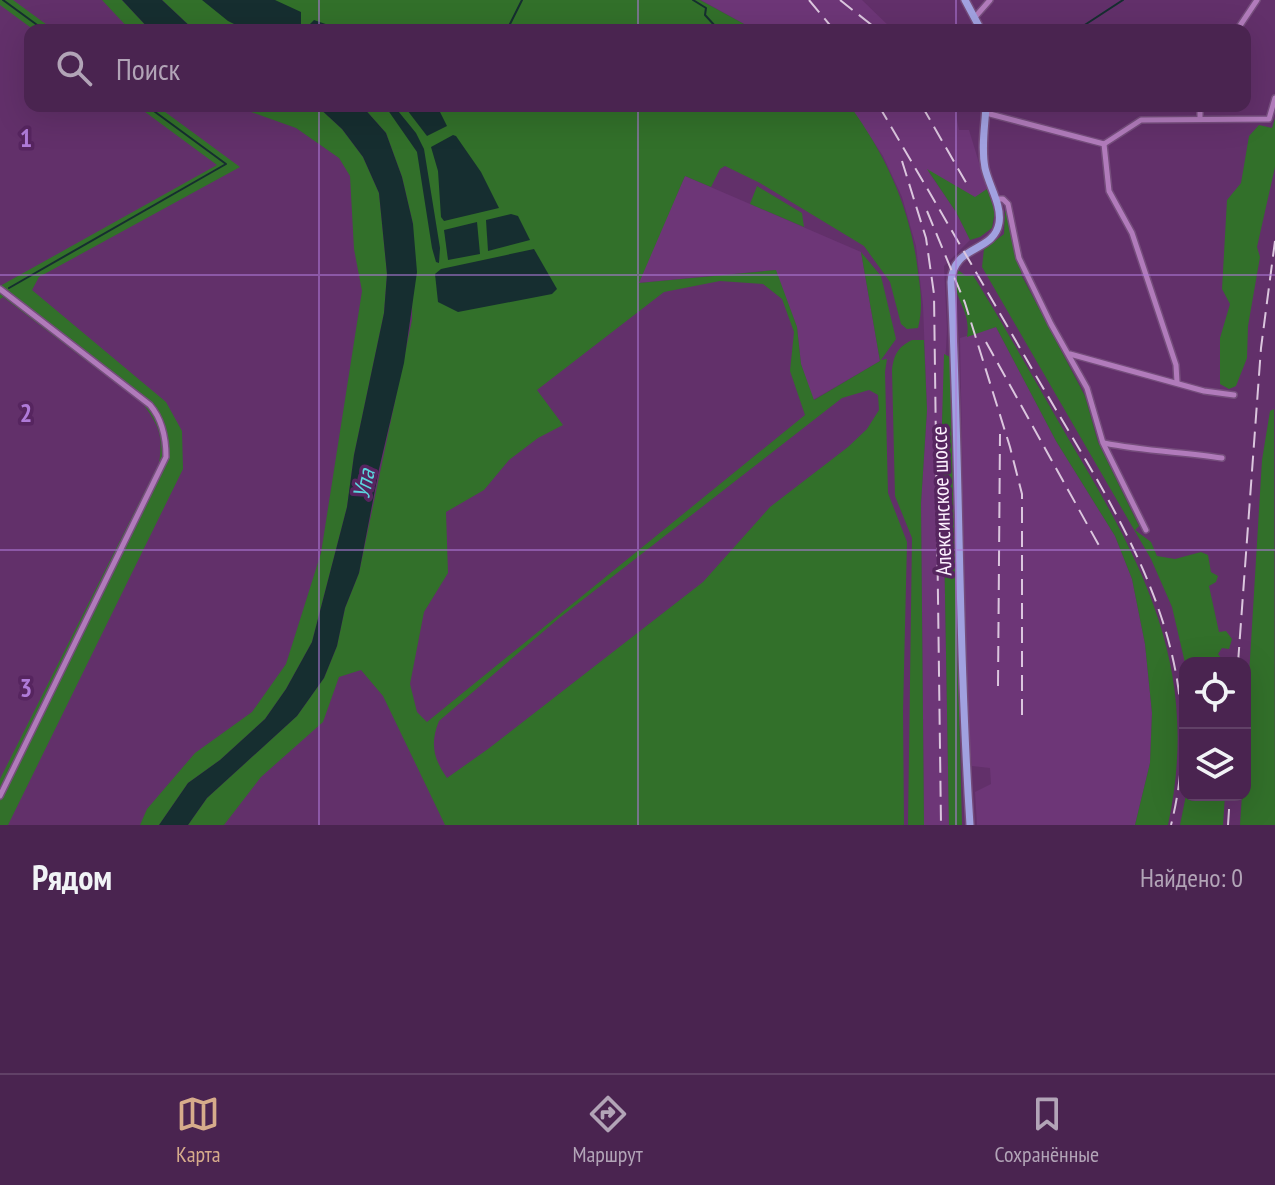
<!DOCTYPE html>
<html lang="ru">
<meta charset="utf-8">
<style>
:root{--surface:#4a2450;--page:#54305a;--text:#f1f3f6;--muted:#b2a4b7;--line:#614167;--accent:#d6ab8b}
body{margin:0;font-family:"PT Sans Narrow",sans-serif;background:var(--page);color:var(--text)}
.controls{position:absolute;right:24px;bottom:24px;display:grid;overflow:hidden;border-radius:16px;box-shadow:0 8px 32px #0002}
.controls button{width:72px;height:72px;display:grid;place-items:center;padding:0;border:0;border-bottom:2px solid var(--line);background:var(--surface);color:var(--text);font:40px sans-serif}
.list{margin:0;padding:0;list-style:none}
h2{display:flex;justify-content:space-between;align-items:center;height:104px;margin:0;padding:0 32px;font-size:34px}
h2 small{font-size:26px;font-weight:400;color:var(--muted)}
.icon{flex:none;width:44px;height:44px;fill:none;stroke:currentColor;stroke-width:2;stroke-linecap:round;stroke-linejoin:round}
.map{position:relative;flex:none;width:1275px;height:825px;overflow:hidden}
.search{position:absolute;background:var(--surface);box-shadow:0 8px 32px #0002;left:24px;right:24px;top:24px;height:88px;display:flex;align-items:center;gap:20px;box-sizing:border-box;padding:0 28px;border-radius:16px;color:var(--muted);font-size:30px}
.sheet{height:248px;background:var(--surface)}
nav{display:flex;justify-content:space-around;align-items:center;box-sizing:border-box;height:112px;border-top:2px solid var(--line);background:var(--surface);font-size:22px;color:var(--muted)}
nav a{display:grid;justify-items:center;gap:4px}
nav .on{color:var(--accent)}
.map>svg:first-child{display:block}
.built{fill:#6d3677}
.green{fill:#32702a;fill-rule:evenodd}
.water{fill:#162e30}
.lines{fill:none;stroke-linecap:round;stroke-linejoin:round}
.stream{stroke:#162e30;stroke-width:2}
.minor-casing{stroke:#754d7c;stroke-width:8}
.major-casing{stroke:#754d7c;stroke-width:10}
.minor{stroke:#b17bbb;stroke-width:5}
.major{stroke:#a1a1e0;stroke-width:7}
.rail{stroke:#dbc6de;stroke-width:2;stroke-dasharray:16 8;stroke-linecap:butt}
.grid{fill:none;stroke:#af7ad8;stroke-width:2;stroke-opacity:0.55}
.labels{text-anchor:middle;stroke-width:7;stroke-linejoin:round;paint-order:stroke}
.street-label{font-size:22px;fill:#fcf0fe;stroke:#56255f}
.water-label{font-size:24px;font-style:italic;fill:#5cd5dd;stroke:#56255f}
.grid-label{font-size:26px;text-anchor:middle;font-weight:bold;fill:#af7ad8;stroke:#56255f;stroke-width:7;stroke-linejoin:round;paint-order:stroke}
</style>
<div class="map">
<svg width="1275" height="825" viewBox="0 0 1275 825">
<rect width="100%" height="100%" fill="#62306a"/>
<!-- built -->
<g class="built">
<path d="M701 0H862L893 30H755Z"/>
<path d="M850 106H954L959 130H969L987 189 975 198 928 171 956 212 970 240 944 266 947 329 942 422 949 825H924L921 503 927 410 923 305 916 246 902 197 883 156Z"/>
<path d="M685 176 861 252 880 361 813 400 801 364 797 327 775 270 638 283Z"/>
<path d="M996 327 1056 441 1115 536 1132 579 1145 644 1152 713 1150 763 1135 825H977L975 792 991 784 990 768 972 766 967 717 960 338Z"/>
</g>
<!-- green -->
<g class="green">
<path d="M0 0H13L54 30H34L0 5Z"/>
<path d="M102 0H122L150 30H130Z"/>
<path d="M162 0H700L755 30H194Z"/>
<path d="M137 106H157L240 167 39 277 32 290 166 402 182 431 183 469 8 825H0V779L159 463C163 436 160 427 143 404L3 297 0 299V286L217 165Z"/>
<path d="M234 106H317L342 129 363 157 379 193 387 274 384 313 354 455 347 507 312 642 286 689 265 719 220 760 188 783 159 825H140L147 809 195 753 252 712 286 664 321 553 362 291 354 249 350 176 339 158 296 128Z"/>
<path d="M362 106H850C887 157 911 210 918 272 921 293 923 308 918 328L907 329 901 324 890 282 864 246 760 183 725 166 720 169 711 187 685 176 639 283 776 270 797 327 801 364 814 400 880 361 861 252 881 276 896 339 881 360 887 359 885 372 888 493 907 542 903 711 904 825H445L383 696 361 670 339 677 323 722 261 777 224 825H188L207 798 297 716 324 678 337 646 345 608 359 573 412 320 413 224 402 177 386 133ZM720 281 763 284 782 299 794 332 790 371 805 415 427 722 417 712 410 684 424 612 448 573 446 512 484 490 509 460 538 438 563 425 537 390 664 292ZM869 390 878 395 879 410 867 429 848 447 770 507 703 582 488 749 447 778C433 758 430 743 439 721L558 619 842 398Z"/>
<path d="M1275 118V167L1257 247 1260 257 1248 326 1247 358 1236 386 1229 389 1220 384V338L1230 304 1222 289 1227 200 1241 183 1249 136 1259 125 1272 128Z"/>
<path d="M927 169 975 197 987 189 995 211 992 228 980 237 970 240 956 212Z"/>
<path d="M757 186 802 213 804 227 750 204Z"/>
<path d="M1005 210 1011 219V232L1022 276 1085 396 1098 442 1139 526 1135 530 1151 542 1157 556 1175 559 1201 552 1208 555 1211 572 1218 576 1216 582 1209 586 1219 632 1226 631 1232 639 1229 649 1222 648 1218 654 1225 663H1185L1172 607 1151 559 982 267 984 249 1004 234Z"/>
<path d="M958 270 966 276 973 275C1006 329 1037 384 1068 438 1145 567 1201 670 1168 825H1135L1150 763 1152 713 1145 644 1132 579 1115 536 1056 441 996 327 967 337C972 307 949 299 958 270Z"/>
<path d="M912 340H924L927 410 921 503 924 825H908L912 538 895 496 892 370C894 354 898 347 912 340Z"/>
<path d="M944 354 950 357 962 825H949L942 422Z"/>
<path d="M1274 409 1275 825H1240L1242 795H1245V742L1262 460 1270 411Z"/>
<path d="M1186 795H1225L1223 825H1180Z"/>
</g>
<!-- water -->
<g class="water">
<path d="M122 0H162L194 30H150Z"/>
<path d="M202 0H275L301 12V26L306 28 314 20 343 30H246L228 21Z"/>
<path d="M317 106H362L386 133 402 177 413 224 417 272 404 363 379 469 359 573 345 608 337 646 324 678 297 716 207 798 188 825H159L188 783 220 760 265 719 286 689 312 642 347 507 354 455 384 313 387 274 379 193 363 157 342 129Z"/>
<path d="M385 106H394L416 133 424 149 440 248 439 263 436 262 432 248 417 152Z"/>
<path d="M404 106H437L447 126 427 136Z"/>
<path d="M453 135 456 136 481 172 499 208 444 221 441 217 438 171 431 147Z"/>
<path d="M511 214 518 216 530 240 488 251 486 220Z"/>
<path d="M477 222 480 254 448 260 444 230Z"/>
<path d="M534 249 557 289 552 294 458 312 438 302 435 274 441 269Z"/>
</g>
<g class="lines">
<!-- stream -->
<g class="stream">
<path d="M3 0 44 30"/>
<path d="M693 0 706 8 705 15 716 27 724 25 731 30"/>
<path d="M507 30 522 0"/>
<path d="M1077 30 1123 0"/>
<path d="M842 106 846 108"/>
<path d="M9 288 226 164 147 106"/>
</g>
<!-- minor casing -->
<g class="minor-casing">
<g id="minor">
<path d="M976 16 990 0"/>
<path d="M1237 30 1257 0"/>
<path d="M1200 106V118"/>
<path d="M986 113 1104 144 1141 120 1269 119 1275 98"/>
<path d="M1104 144 1109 191 1132 233 1176 365 1177 382"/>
<path d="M996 199H1003L1008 204 1019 258 1051 324 1087 388 1103 443 1146 530"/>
<path d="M0 289 150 405C162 419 166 439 166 457L0 796"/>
<path d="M1070 354 1204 391 1234 395"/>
<path d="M1104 443C1143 451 1183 452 1222 458"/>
</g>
</g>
<!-- major casing -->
<g class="major-casing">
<g id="major">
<path d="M965 0 981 30"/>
<path d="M970 825C958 644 960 463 951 282 953 244 994 253 999 223 1002 205 989 186 985 168 981 148 985 126 986 106"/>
</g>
</g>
<!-- minor -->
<use href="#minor" class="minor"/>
<!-- major -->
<use href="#major" class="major"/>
<!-- rail -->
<g class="rail">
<path d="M809 0 834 30"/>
<path d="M840 0 878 30"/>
<path d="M879 106C931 195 983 284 1035 374 1118 517 1215 651 1171 825"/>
<path d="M922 106 968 186"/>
<path d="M902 161 926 238 934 294 941 825"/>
<path d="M927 211 965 303 1010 447 1022 494V723"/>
<path d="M986 342 1102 551"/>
<path d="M1238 663 1261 348 1275 241"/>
<path d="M998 686 1000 434"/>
<path d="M1228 825 1230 795"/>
</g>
</g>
<!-- grid -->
<path class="grid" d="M319 0V30M638 0V30M956 0V30M319 106V825M638 106V825M956 106V825M0 275H1275M0 550H1275"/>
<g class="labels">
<!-- street labels -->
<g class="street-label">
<text transform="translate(941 501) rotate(-92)" y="8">Алексинское шоссе</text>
</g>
<!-- water labels -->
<g class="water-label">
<text transform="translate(364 484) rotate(-78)" y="8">Упа</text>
</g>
</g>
<g class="grid-label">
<text x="26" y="147">1</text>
<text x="26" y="422">2</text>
<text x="26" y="697">3</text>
</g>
</svg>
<div class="controls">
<button><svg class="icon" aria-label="locate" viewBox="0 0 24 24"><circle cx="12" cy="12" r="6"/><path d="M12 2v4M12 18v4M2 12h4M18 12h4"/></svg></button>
<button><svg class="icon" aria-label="layers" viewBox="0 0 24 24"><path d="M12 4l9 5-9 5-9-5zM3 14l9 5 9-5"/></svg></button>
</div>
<div class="search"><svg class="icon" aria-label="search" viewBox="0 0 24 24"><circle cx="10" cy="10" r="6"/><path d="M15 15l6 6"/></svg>Поиск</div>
</div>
<section class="sheet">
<h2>Рядом<small>Найдено: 0</small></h2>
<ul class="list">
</ul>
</section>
<nav>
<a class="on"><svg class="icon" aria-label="map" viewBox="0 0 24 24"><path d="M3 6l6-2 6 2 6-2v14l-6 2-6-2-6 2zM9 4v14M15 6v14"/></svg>Карта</a>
<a><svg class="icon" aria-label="directions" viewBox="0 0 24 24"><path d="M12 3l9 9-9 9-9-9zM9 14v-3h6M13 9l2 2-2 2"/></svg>Маршрут</a>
<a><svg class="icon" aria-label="saved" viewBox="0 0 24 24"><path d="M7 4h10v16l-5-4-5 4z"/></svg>Сохранённые</a>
</nav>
